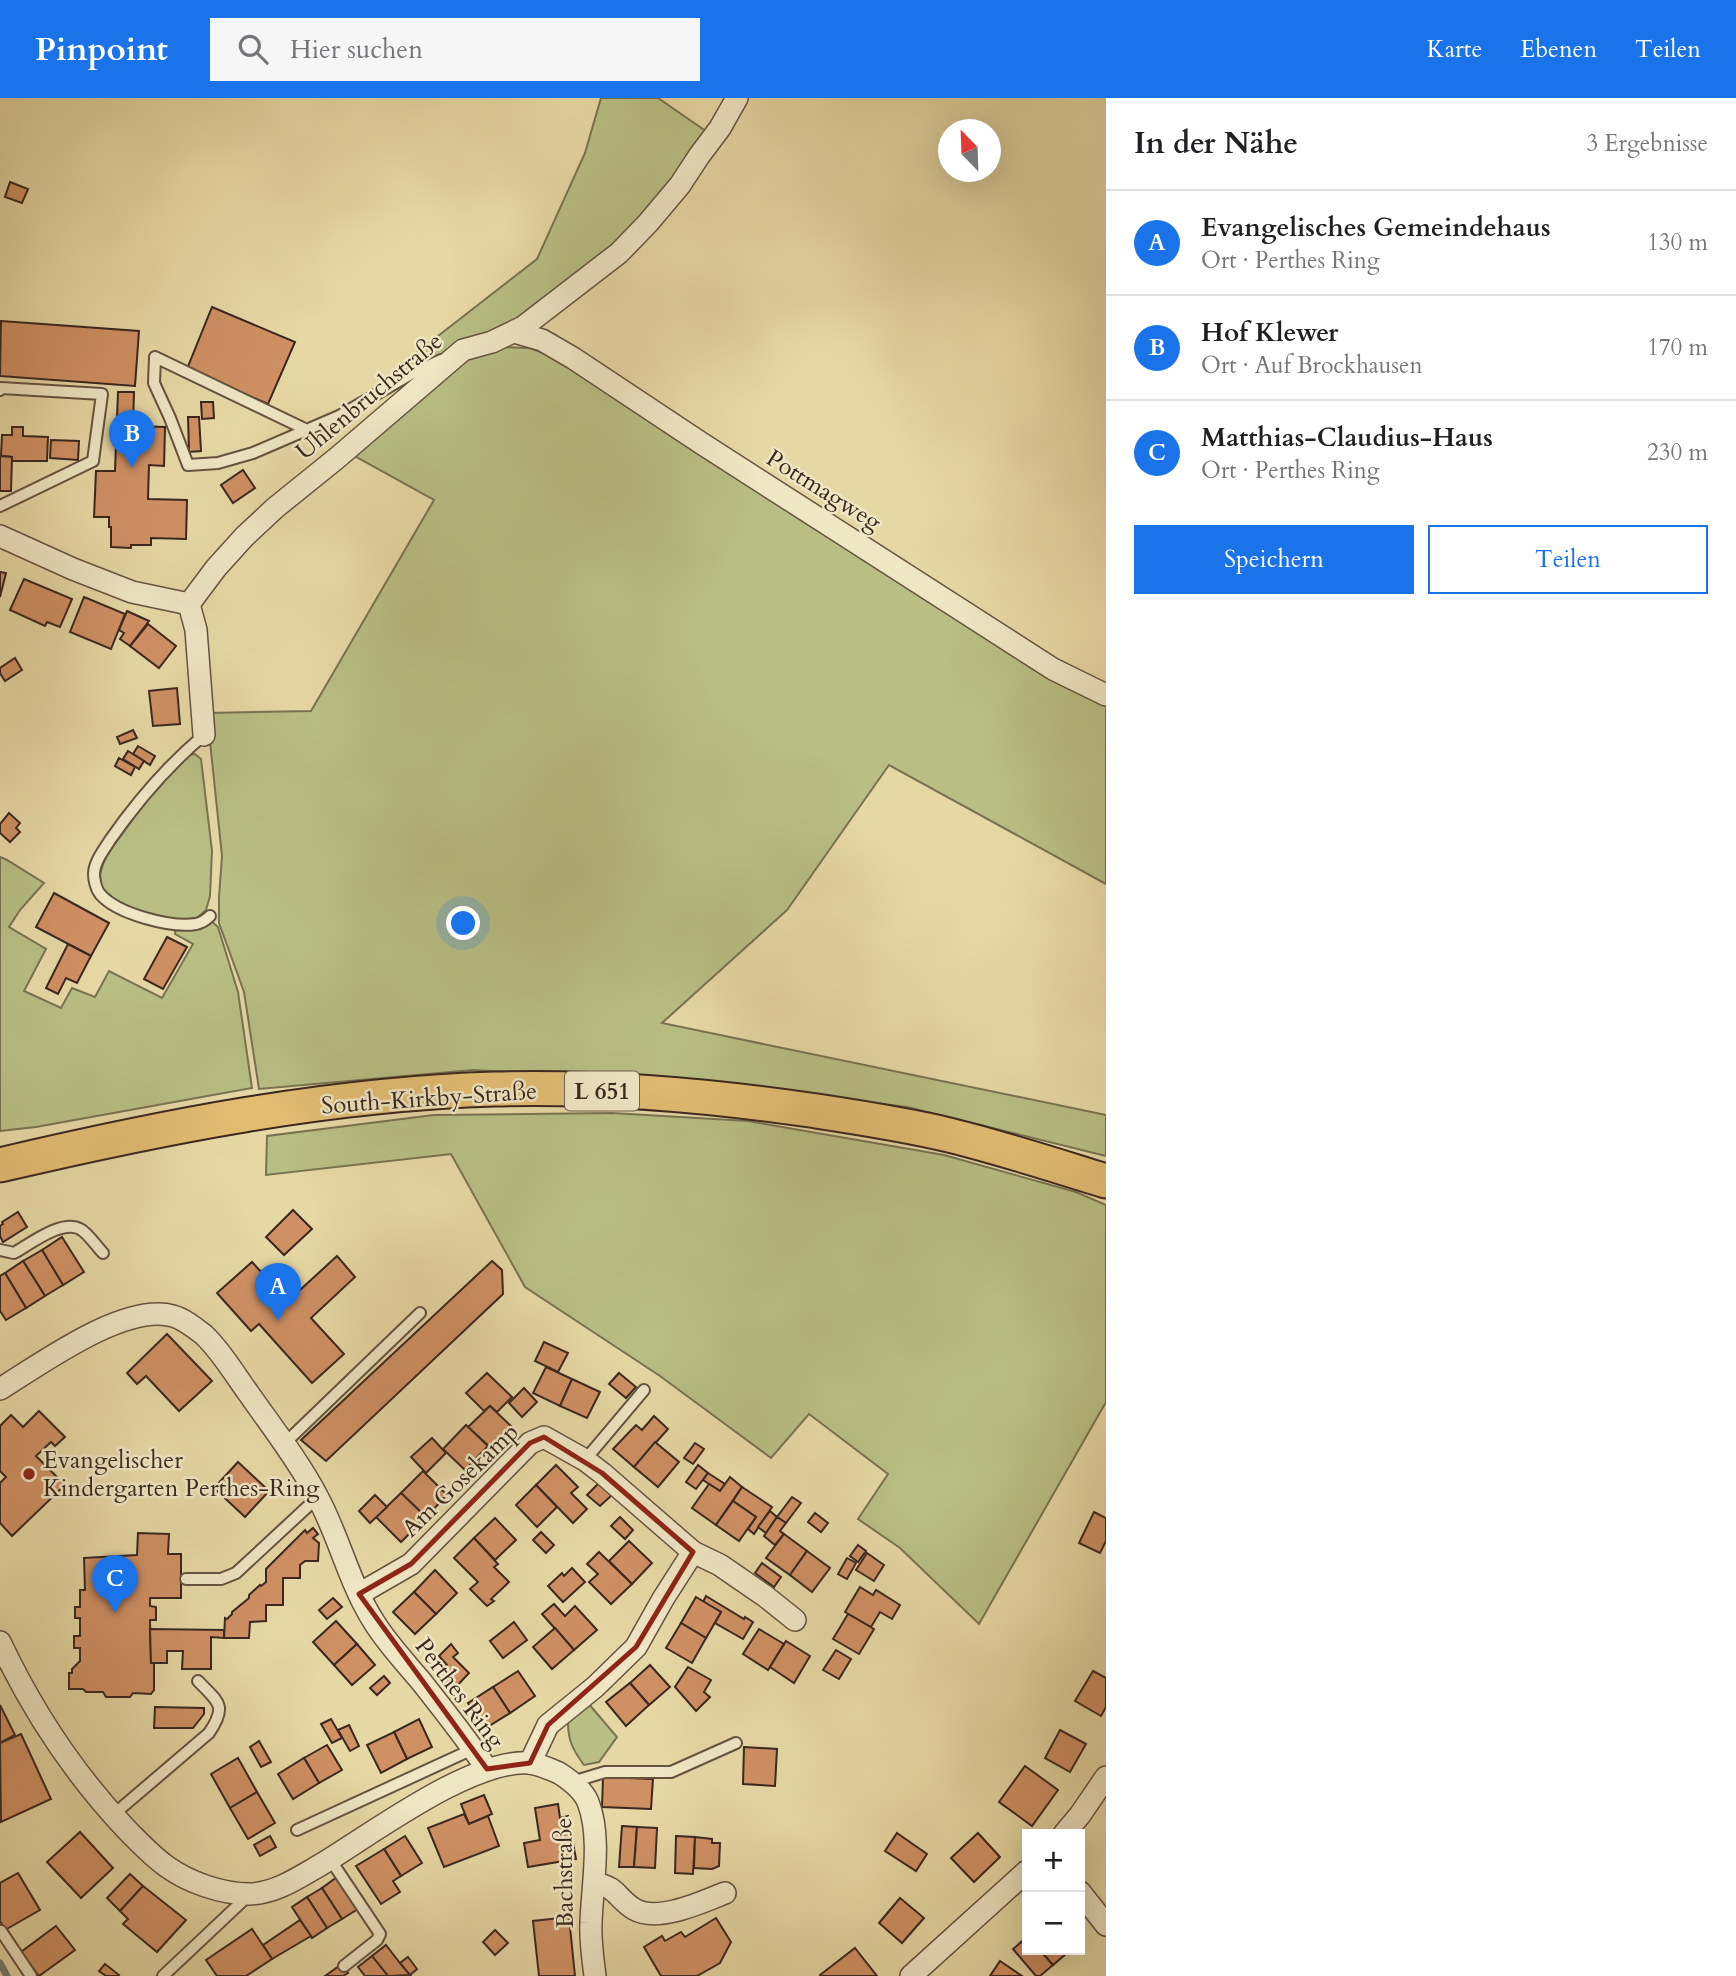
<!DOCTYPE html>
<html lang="de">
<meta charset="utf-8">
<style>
:root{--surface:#fff;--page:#f6f6f6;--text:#202124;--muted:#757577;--line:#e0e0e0;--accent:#1a73e8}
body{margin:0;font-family:Cardo,serif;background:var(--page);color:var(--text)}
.controls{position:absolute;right:21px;bottom:21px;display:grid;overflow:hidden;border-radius:0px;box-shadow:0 7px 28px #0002}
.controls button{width:63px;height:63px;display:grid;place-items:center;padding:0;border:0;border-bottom:2px solid var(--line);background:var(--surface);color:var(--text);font:35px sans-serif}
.compass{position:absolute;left:938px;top:21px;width:63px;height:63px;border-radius:50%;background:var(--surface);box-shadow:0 7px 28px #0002;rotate:337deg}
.you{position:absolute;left:464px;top:826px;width:24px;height:24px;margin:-18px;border:5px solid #fff;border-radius:50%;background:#1a73e8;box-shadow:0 0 0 10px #1a73e833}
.badge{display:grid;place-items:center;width:46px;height:46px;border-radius:50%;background:var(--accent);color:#fff;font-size:23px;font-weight:700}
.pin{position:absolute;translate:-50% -58px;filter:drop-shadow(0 2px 4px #0008)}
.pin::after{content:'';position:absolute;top:37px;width:24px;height:21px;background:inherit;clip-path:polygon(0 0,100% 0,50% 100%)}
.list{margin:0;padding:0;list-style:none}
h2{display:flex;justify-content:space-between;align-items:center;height:91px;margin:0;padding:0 28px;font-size:30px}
h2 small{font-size:23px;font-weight:400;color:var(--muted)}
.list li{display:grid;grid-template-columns:46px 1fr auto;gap:21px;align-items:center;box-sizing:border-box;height:105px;padding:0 28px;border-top:2px solid var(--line)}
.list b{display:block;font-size:26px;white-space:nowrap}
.list p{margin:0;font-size:23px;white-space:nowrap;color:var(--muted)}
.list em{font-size:23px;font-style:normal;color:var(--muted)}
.actions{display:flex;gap:14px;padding:21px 28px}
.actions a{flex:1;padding:16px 0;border:2px solid var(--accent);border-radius:0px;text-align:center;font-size:24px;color:var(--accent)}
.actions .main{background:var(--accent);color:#fff}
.icon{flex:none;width:38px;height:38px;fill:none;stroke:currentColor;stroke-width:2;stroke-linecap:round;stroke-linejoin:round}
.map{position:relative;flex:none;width:1106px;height:1878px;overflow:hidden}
header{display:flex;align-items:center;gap:42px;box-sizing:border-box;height:98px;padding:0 35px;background:var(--accent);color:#fff}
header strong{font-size:33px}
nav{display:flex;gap:38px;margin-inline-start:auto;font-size:24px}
.search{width:490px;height:63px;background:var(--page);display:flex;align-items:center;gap:18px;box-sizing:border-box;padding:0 24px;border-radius:0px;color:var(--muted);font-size:26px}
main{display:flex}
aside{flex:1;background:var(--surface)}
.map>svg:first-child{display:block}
.green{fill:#b8be84;stroke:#797251;stroke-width:2}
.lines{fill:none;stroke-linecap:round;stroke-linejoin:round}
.stream{stroke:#737e75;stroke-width:7}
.building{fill:#cf9064;stroke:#3a271e;stroke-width:2}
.lane-casing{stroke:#655340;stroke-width:14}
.street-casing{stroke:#655340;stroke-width:24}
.primary-casing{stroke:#3a271e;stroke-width:37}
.lane{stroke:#efe6c4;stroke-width:10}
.street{stroke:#efe6c4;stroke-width:21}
.primary{stroke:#e3bc72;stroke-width:33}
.marked{fill:none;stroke:#8f2418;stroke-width:5;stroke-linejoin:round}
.poi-dot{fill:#8f2418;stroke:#efe6c4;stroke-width:2.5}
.labels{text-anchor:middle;stroke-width:5;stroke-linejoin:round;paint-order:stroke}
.shield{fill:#efe6c4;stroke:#706050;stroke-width:2}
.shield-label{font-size:23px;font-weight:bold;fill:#3a271e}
.street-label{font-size:24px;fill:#3a271e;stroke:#efe6c4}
.poi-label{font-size:24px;fill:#3a271e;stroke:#efe6c4;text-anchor:start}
</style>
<header>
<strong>Pinpoint</strong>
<div class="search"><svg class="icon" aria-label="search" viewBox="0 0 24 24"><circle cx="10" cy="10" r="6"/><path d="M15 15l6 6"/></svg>Hier suchen</div>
<nav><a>Karte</a><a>Ebenen</a><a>Teilen</a></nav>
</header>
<main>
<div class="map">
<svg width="1106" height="1878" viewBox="0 0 1106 1878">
<rect width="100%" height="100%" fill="#e6d8a5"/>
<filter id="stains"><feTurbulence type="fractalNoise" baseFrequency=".00286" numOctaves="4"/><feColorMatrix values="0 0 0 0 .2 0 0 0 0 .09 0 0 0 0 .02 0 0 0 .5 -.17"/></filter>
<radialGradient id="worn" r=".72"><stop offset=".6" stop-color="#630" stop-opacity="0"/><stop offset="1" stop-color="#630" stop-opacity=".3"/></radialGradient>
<!-- green -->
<g class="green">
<path d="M601 0H658L710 36 645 123 517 224 414 272 402 266 537 161 585 55Z"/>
<path d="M500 249 529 250 558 260 1106 603V786L889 667 787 812 662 925 1106 1017V1058L907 1009 687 982 473 972 259 991 244 894 219 825V799L222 758 207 615 311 613 434 402 351 356 461 262Z"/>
<path d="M195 656 201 661 212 753 210 798 206 812 197 820 180 822 160 820 135 812 114 801 102 790 100 777 104 761 154 692 189 657Z"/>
<path d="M0 759 7 762 44 785 20 812 9 829 46 851 24 893 61 910 72 890 95 899 109 873 162 900 193 846 175 836 176 828 209 821 218 829 238 894 252 990 36 1029 0 1033Z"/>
<path d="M612 1015 748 1023 944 1057 1076 1094 1106 1107V1304L979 1526 900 1450 858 1421 888 1376 809 1316 771 1360 660 1278 525 1189 451 1056 266 1077 267 1038 434 1017Z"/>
<path d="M588 1605 617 1639 599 1664 584 1667C573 1652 568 1643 568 1624Z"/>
</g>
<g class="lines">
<!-- stream -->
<path class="stream" d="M0 1865 7 1878"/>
</g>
<!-- building -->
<g class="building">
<path d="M10 84 28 91 22 105 5 99Z"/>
<path d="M212 209 295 244 268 306 187 271Z"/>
<path d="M1 223 139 233 135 288 0 278Z"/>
<path d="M118 294H134L133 328 165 329 164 368 149 367 148 401 187 402 186 441 151 440V447H131V450L111 449V429H109V419H94L96 373H115Z"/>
<path d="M201 304H213L214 320 202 321Z"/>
<path d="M188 319H199L201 353 189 354Z"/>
<path d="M12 329H23V338L48 339 47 363H12V359L1 358 2 337H12Z"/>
<path d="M51 342 79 343 78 362 50 360Z"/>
<path d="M0 358 12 359 11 393H0Z"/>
<path d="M243 372 255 390 233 405 221 387Z"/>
<path d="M0 474 6 475 0 499Z"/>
<path d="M24 481 72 501 60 529 47 524 45 528 10 512Z"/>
<path d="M84 499 125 516 111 551 70 534Z"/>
<path d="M127 513 149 523 130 548 120 541 124 535 119 532Z"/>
<path d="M148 526 176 548 159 570 130 548Z"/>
<path d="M15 560 22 572 5 583 0 575V570Z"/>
<path d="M177 590 180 626 153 628 149 593Z"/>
<path d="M133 632 137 640 120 646 117 639Z"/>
<path d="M138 648 155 658 150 667 133 656Z"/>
<path d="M128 653 144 663 139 671 123 661Z"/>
<path d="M119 660 135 669 131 677 115 668Z"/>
<path d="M9 715 20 725 16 730 20 734 10 744 0 735V726Z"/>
<path d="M54 795 109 825 91 858 36 829Z"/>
<path d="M167 839 187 849 163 891 144 881Z"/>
<path d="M68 846 91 858 77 885 66 880 58 896 46 890Z"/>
<path d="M293 1112 312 1131 284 1157 266 1139Z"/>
<path d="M18 1114 27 1129 3 1144 0 1138V1128L3 1126 2 1124Z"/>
<path d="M62 1139 84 1174 63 1187 42 1152Z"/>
<path d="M42 1152 63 1187 45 1198 23 1163Z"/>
<path d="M337 1158 355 1179 311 1220 344 1256 312 1285 259 1226 251 1233 217 1195 252 1164 288 1203Z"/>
<path d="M23 1163 45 1198 26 1210 5 1175Z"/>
<path d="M492 1163 502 1172 503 1196 326 1363 301 1342Z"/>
<path d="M5 1175 26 1210 6 1222 0 1213V1178Z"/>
<path d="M167 1236 212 1283 179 1313 146 1278 137 1286 127 1275Z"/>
<path d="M544 1244 568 1255 558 1274 535 1263Z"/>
<path d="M546 1269 572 1281 560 1308 533 1295Z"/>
<path d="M487 1275 512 1299 497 1314 490 1308 484 1313 466 1295Z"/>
<path d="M619 1275 636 1289 626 1300 609 1286Z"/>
<path d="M572 1281 600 1294 587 1320 560 1308Z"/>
<path d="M524 1290 537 1304 522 1319 509 1305Z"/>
<path d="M490 1308 512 1329 491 1350 468 1329Z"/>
<path d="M39 1313 65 1339 55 1348 51 1344 36 1358 65 1387 12 1438 0 1425V1385L6 1379 0 1373V1328L11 1317 23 1329Z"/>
<path d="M654 1318 668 1331 634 1369 613 1351 636 1327 642 1332Z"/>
<path d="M466 1327 488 1348 465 1372 443 1351Z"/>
<path d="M432 1340 446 1355 426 1375 411 1359Z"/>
<path d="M655 1344 679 1364 658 1389 634 1369Z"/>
<path d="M695 1345 704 1351 693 1366 684 1360Z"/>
<path d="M238 1364 269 1393 245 1419 214 1390Z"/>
<path d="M556 1367 578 1389 571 1395 587 1411 573 1425 536 1387Z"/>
<path d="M698 1367 708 1375 696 1391 686 1384Z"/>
<path d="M423 1373 447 1397 426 1419 401 1395Z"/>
<path d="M708 1375 725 1386 720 1393 703 1382Z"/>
<path d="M730 1379 742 1389 716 1427 692 1410 709 1386 720 1393Z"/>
<path d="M600 1384 613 1396 600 1408 587 1397Z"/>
<path d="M536 1387 557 1409 537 1429 516 1407Z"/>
<path d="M742 1389 772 1409 754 1436 748 1431 756 1419 733 1403Z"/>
<path d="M401 1395 426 1419 401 1444 376 1419Z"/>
<path d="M375 1397 387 1409 370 1425 359 1413Z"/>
<path d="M792 1399 801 1405 786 1425 777 1419Z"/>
<path d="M733 1403 756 1419 739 1443 716 1427Z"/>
<path d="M770 1413 777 1419 766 1435 758 1429Z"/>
<path d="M1094 1414 1106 1420V1443L1100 1455 1079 1445Z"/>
<path d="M815 1415 828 1425 821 1434 808 1424Z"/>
<path d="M620 1419 633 1432 625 1441 611 1428Z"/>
<path d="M777 1419 786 1425 780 1433 784 1436 775 1447 764 1438Z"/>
<path d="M495 1420 516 1442 495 1462 474 1440Z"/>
<path d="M313 1430 318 1436 313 1440 319 1445 318 1463H305L300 1467V1480H283V1507H266V1523L250 1524 249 1540H224L225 1520 227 1521 232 1516V1514L249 1500V1497L260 1487 261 1488 266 1484V1471L305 1432 307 1435Z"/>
<path d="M541 1434 554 1447 546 1455 533 1442Z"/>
<path d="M138 1435 169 1436 168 1456H181V1500H150V1508L156 1509V1522H150L151 1565H154V1592L151 1596 133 1595 130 1599H106L103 1594H86L83 1591H69V1575H72V1571L80 1563V1550H74V1538H80V1520H75V1509H80V1492H85L84 1460 137 1457Z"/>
<path d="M784 1436 807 1453 790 1477 766 1460Z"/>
<path d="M474 1440 498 1466 494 1469 509 1484 491 1501 494 1503 487 1508 470 1491 478 1484 454 1460Z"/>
<path d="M629 1443 652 1465 632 1486 609 1463Z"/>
<path d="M858 1447 866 1453 858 1464 850 1458Z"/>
<path d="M807 1453 830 1470 812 1494 790 1477Z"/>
<path d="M599 1454 632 1486 611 1506 589 1484 598 1476 587 1466Z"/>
<path d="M867 1455 884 1467 874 1483 856 1472Z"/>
<path d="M847 1460 856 1465 847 1481 838 1476Z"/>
<path d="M762 1465 781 1479 774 1489 755 1475Z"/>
<path d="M572 1470 585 1484 563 1504 548 1488 562 1475 564 1478Z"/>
<path d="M435 1472 457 1495 436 1516 414 1494Z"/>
<path d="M860 1489 873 1497 876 1492 900 1507 892 1521 880 1514 871 1529 845 1514Z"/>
<path d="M414 1494 436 1516 415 1536 393 1514Z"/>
<path d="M706 1498 744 1521 745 1519 753 1524 743 1541 715 1525 721 1514 703 1504Z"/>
<path d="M696 1499 721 1514 706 1540 681 1525Z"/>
<path d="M333 1500 342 1509 327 1521 319 1512Z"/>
<path d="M554 1506 565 1518 575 1508 597 1532 574 1552 542 1516Z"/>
<path d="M848 1516 874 1531 859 1556 833 1541Z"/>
<path d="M336 1523 357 1546 334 1567 313 1544Z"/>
<path d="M514 1524 527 1542 503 1560 490 1543Z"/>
<path d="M681 1525 706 1540 692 1565 666 1550Z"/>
<path d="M555 1530 574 1552 552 1571 533 1549Z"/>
<path d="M150 1531 224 1532V1540L211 1539V1571H182L183 1553H167V1565H151Z"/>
<path d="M759 1531 784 1546 768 1572 743 1556Z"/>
<path d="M786 1543 810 1558 794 1585 770 1569Z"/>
<path d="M357 1546 375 1567 352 1587 334 1567Z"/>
<path d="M451 1546 458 1555 453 1559 469 1575 454 1591 447 1584 451 1580 443 1571 447 1567 439 1558Z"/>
<path d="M836 1552 851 1561 839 1581 823 1572Z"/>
<path d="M650 1567 670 1589 649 1607 630 1585Z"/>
<path d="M688 1569 711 1582 704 1594 710 1599 696 1613 675 1589Z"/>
<path d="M518 1573 535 1598 510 1615 493 1589Z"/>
<path d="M1093 1573 1106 1580V1609L1101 1618 1075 1603Z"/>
<path d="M384 1578 390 1585 377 1597 370 1590Z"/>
<path d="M630 1585 649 1607 626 1628 606 1604Z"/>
<path d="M493 1589 510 1615 484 1631 468 1605Z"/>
<path d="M0 1607 15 1637 0 1645Z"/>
<path d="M155 1609 204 1610V1616L193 1630H154Z"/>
<path d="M331 1621 342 1640 332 1645 321 1626Z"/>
<path d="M419 1621 432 1649 407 1661 394 1634Z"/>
<path d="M349 1627 359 1648 350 1653 338 1632Z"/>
<path d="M1060 1632 1086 1646 1070 1674 1045 1660Z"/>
<path d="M394 1634 407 1661 381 1675 367 1647Z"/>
<path d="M21 1636 51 1701 1 1724 0 1645Z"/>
<path d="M259 1643 271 1664 261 1669 250 1649Z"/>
<path d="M327 1647 342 1672 319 1685 304 1660Z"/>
<path d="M744 1649 777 1651 775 1688 743 1686Z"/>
<path d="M238 1660 257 1694 230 1710 211 1676Z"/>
<path d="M304 1660 319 1685 293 1701 278 1676Z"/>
<path d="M1025 1668 1058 1692 1032 1728 999 1704Z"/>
<path d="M603 1679 653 1681 651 1711 602 1709Z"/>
<path d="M257 1694 275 1725 248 1741 230 1710Z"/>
<path d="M484 1697 492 1716 469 1726 461 1706Z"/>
<path d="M558 1706 560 1720 568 1718 576 1761 528 1769 524 1745 540 1742 535 1710Z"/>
<path d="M464 1716 469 1726 488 1718 499 1748 444 1769 428 1730Z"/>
<path d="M622 1728 637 1729 634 1769H619Z"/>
<path d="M637 1729 657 1730 655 1770 634 1769Z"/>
<path d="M80 1734 113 1770 81 1800 47 1764Z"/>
<path d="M897 1735 927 1756 916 1773 885 1753Z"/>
<path d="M978 1735 1000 1759 974 1784 951 1760Z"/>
<path d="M270 1738 276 1749 260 1758 254 1747Z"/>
<path d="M405 1738 422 1765 401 1778 384 1751Z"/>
<path d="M676 1738 695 1739 693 1776 675 1775Z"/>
<path d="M695 1739 712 1741V1745H720L719 1768 712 1771 694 1770Z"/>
<path d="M384 1751 401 1778 393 1783 400 1794 381 1806 356 1768Z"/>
<path d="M18 1775 40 1812 5 1832 0 1823V1785Z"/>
<path d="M130 1776 143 1788 120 1813 107 1800Z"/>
<path d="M337 1779 358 1811 342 1821 322 1790Z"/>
<path d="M143 1788 186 1822 157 1854 123 1826 128 1821 120 1813Z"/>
<path d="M322 1790 342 1821 327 1830 307 1799Z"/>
<path d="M307 1799 327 1830 312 1840 292 1809Z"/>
<path d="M900 1800 924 1820 902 1845 879 1825Z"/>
<path d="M569 1819 575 1878H539L533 1823Z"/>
<path d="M716 1820 731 1844 720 1865 697 1878H661L644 1849 662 1838 665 1843 681 1834 685 1839Z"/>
<path d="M300 1822 311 1838 272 1861 263 1847Z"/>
<path d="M56 1828 75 1852 39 1878 21 1854Z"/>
<path d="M252 1831 272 1861 246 1878H217L206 1862Z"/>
<path d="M495 1832 508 1845 495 1857 483 1844Z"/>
<path d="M1027 1839V1852H1040L1053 1867 1040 1878H1036L1013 1851Z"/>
<path d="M386 1847 400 1865 410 1877 388 1878 372 1858Z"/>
<path d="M855 1850 877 1878H821L820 1877Z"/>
<path d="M1040 1852H1065L1067 1855 1053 1867Z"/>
<path d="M372 1858 388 1878H365L358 1869Z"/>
<path d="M408 1859 417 1871 410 1877 400 1865Z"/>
<path d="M1000 1863 1022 1878H990Z"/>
<path d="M105 1866 119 1877 118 1878H106L99 1873Z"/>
<path d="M342 1866 348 1875 343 1878H325Z"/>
</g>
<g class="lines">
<!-- lane casing -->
<g class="lane-casing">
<g id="lane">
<path d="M0 292 1 290 102 296 93 363 0 408"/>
<path d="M307 332 155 259 154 285 170 320 188 367 218 365 253 355 339 318 411 276 441 262"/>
<path d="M204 637C166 669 138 702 110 742 104 752 94 764 94 776 94 782 96 791 100 796 117 816 171 830 196 826 201 825 206 822 210 818"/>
<path d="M0 1152 14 1155C30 1146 62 1121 80 1131 88 1135 96 1148 103 1155"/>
<path d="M284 1346 420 1215"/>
<path d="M585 1362 644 1292"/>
<path d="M186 1481H221L236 1475 318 1399"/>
<path d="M572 1684 605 1674H671L736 1645"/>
<path d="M113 1717 209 1635C228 1607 218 1604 198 1583"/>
<path d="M297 1732 473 1651"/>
<path d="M330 1761 380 1836 377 1842 344 1868"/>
<path d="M1 1833 31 1878"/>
<path d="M163 1878 250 1796"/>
</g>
</g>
<!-- street casing -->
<g class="street-casing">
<g id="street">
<path d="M514 234 542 242 573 260 701 345 1053 571 1106 597"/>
<path d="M0 438 73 471 132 494 189 506 196 532 204 637"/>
<path d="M189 506 216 470 244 439 275 410 337 360 463 252 492 244 523 229 619 155 648 125 680 87 699 58 720 30 737 0"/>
<path d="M0 1291C41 1266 125 1204 173 1218 184 1221 195 1230 204 1237 222 1254 235 1277 249 1296 272 1329 298 1362 317 1398 339 1438 349 1485 374 1524 387 1545 404 1563 420 1582 443 1611 466 1640 487 1671"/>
<path d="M359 1496 411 1466 530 1345 544 1339 585 1362 602 1375 693 1454 720 1467 765 1498 795 1522"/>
<path d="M0 1544C32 1612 75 1677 127 1732 139 1744 151 1757 166 1768 188 1784 221 1796 250 1796 277 1795 299 1779 322 1766 372 1736 471 1661 529 1665 538 1666 550 1671 559 1675 570 1682 583 1692 588 1704 602 1740 592 1788 591 1825 590 1843 593 1861 595 1878"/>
<path d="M530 1665 548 1627 595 1589 636 1549 663 1501 693 1454"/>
<path d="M1064 1736 1080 1717 1106 1679"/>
<path d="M594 1785C618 1789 616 1800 634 1811 658 1825 702 1804 725 1795"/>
<path d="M1080 1794 1106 1827"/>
<path d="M911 1878 1027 1773"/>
</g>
</g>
<!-- primary casing -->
<g class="primary-casing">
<path id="primary" d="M0 1067C162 1029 328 996 495 991 600 988 706 997 810 1012 856 1019 904 1026 949 1037 1002 1050 1054 1067 1106 1083"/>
</g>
<!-- lane -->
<use href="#lane" class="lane"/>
<!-- street -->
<use href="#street" class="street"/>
<!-- primary -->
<use href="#primary" class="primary"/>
</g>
<!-- marked area -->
<path class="marked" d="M544 1339 602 1375 693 1454 636 1549 548 1627 530 1665 487 1671 359 1496 411 1466 530 1345Z"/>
<!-- markers -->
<circle class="poi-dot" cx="29" cy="1376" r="7"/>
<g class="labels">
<!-- shield labels -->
<rect class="shield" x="565" y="973.5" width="74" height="39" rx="5"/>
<g class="shield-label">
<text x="602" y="1001">L 651</text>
</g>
<!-- street labels -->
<g class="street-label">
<text transform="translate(369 298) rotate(-40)" y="8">Uhlenbruchstraße</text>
<text transform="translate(824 392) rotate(32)" y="8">Pottmagweg</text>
<text transform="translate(429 1000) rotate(-4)" y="8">South-Kirkby-Straße</text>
<text transform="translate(460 1382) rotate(-44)" y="8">Am Gosekamp</text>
<text transform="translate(460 1595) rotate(53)" y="8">Perthes Ring</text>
<text transform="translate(564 1775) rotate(-91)" y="8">Bachstraße</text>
</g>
<!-- poi labels -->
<g class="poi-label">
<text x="43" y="1370">Evangelischer<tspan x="43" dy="28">Kindergarten Perthes-Ring</tspan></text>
</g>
</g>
<rect width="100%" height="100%" filter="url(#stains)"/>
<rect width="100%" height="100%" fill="url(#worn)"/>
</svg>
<div class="controls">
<button>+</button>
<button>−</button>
</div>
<svg class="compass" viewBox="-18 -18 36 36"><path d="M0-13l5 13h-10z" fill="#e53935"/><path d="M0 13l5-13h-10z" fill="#757577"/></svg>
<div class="you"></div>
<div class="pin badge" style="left:278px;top:1223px">A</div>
<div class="pin badge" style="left:132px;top:370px">B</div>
<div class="pin badge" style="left:115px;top:1515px">C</div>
</div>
<aside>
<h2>In der Nähe<small>3 Ergebnisse</small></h2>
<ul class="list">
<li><span class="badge">A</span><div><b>Evangelisches Gemeindehaus</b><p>Ort · Perthes Ring</p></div><em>130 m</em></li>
<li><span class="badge">B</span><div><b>Hof Klewer</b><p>Ort · Auf Brockhausen</p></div><em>170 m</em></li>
<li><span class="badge">C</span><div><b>Matthias-Claudius-Haus</b><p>Ort · Perthes Ring</p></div><em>230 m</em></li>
</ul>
<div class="actions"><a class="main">Speichern</a><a>Teilen</a></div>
</aside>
</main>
